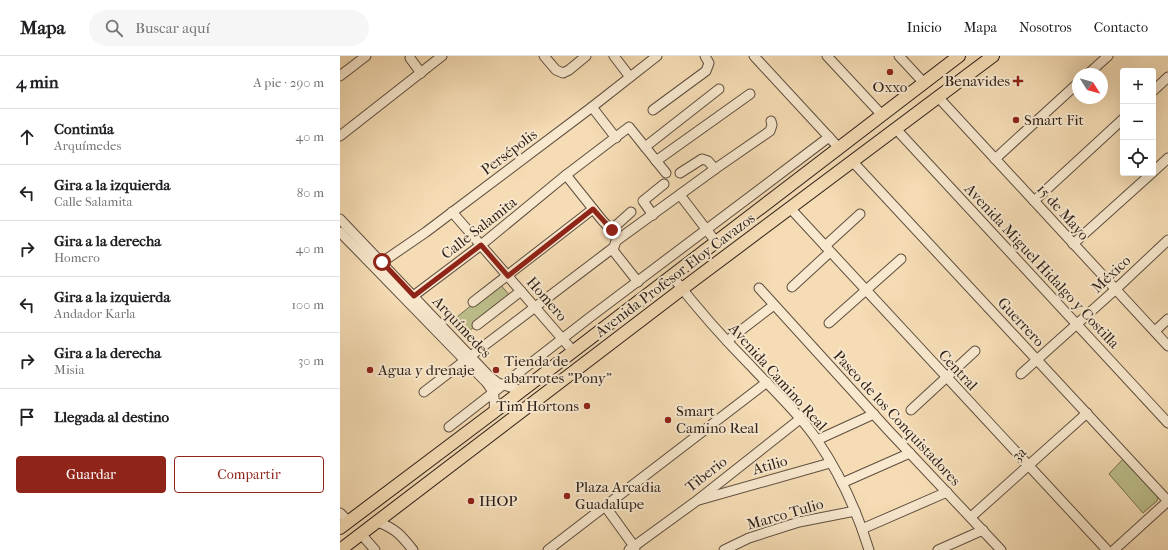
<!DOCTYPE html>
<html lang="es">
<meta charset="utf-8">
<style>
:root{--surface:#fff;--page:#f6f6f6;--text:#202124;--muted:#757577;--line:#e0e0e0;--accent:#8f2418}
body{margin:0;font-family:"IM FELL French Canon",serif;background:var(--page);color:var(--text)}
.controls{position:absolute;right:12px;top:12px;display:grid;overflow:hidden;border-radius:4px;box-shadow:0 4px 16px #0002}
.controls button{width:36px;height:36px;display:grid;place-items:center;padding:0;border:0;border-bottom:1px solid var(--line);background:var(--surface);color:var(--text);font:20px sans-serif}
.compass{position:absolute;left:732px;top:12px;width:36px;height:36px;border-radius:50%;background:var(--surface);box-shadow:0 4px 16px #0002;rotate:127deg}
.stop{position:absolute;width:12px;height:12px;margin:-9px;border:3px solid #8f2418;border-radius:50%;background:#fff}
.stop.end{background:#8f2418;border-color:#fff;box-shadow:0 1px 4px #0008}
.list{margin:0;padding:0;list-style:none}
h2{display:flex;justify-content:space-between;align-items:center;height:52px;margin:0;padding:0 16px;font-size:17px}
h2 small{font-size:13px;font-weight:400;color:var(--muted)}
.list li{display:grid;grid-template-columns:26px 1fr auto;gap:12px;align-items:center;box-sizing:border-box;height:56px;padding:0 16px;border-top:1px solid var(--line)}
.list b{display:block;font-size:15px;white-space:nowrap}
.list p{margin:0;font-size:13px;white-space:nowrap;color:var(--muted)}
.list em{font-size:13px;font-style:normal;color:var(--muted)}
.actions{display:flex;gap:8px;padding:12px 16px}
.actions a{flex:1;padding:9px 0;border:1px solid var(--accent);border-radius:4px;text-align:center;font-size:14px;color:var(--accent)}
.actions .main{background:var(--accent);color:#fff}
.icon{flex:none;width:22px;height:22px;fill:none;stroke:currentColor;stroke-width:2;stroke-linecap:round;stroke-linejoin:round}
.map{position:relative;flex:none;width:828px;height:494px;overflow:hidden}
header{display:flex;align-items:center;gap:24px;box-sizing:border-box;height:56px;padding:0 20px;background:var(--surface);border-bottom:1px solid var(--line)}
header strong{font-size:19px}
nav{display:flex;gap:22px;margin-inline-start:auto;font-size:14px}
.search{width:280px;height:36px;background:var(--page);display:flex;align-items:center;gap:10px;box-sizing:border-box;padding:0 14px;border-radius:22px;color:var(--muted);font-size:15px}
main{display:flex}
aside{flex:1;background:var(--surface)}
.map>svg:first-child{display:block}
.green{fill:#bdc08c;stroke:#746f52}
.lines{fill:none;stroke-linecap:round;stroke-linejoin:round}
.minor-casing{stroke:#5e4e3f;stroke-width:11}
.major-casing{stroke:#2b1e18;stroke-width:14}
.minor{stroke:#f8e8ce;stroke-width:9}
.major{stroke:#f5dcb4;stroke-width:12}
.route{stroke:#8f2418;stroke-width:5}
.poi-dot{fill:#8f2418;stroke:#f8e8ce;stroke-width:1.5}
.labels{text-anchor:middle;stroke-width:4;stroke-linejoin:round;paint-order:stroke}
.poi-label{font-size:15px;fill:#2b1e18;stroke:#f8e8ce;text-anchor:start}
.street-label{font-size:15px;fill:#2b1e18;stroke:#f8e8ce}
</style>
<header>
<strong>Mapa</strong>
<div class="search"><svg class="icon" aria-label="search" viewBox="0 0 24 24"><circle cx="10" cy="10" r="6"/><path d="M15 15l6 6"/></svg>Buscar aquí</div>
<nav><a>Inicio</a><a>Mapa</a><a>Nosotros</a><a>Contacto</a></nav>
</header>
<main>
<aside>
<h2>4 min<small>A pie · 290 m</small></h2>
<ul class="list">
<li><svg class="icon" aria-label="ahead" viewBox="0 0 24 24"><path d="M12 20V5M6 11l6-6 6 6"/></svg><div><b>Continúa</b><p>Arquímedes</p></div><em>40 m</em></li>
<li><svg class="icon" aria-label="left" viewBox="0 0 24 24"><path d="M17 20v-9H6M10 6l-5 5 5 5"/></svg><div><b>Gira a la izquierda</b><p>Calle Salamita</p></div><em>80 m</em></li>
<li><svg class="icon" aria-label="right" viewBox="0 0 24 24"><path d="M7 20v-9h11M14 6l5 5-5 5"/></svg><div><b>Gira a la derecha</b><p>Homero</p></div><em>40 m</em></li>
<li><svg class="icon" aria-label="left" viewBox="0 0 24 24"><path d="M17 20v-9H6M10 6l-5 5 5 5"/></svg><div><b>Gira a la izquierda</b><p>Andador Karla</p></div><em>100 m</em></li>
<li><svg class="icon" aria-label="right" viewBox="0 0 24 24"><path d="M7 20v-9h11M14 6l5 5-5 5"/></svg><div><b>Gira a la derecha</b><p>Misia</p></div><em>30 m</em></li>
<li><svg class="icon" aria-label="arrive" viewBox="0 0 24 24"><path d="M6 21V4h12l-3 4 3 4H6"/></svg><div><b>Llegada al destino</b></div></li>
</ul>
<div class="actions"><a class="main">Guardar</a><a>Compartir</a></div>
</aside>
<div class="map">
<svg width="828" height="494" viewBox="0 0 828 494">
<rect width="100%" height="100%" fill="#f5dcb4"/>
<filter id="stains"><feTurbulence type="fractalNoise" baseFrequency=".005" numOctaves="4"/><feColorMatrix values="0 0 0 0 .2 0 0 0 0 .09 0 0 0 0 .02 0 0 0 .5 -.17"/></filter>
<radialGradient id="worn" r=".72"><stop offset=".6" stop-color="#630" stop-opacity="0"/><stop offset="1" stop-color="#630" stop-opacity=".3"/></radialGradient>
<!-- green -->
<g class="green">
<path d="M159 227 171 241 124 279 112 265Z"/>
<path d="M784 402 818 440 817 445 803 457 769 418Z"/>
</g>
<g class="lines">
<!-- minor casing -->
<g class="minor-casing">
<g id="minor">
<path d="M204 0 216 14 223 17 229 14 246 0"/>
<path d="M274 0 290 21"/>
<path d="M414 0 499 92"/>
<path d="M487 0 542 59"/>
<path d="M559 0 584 27"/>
<path d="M70 2 81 17"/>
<path d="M748 18 768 0"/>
<path d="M0 20 26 0"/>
<path d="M813 35 828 21"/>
<path d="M598 41 828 290"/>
<path d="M252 51 276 82"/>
<path d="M313 54 366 15 369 7 365 0"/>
<path d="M556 73 828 367"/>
<path d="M0 80 102 0"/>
<path d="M305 91 379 33"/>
<path d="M655 103 738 27"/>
<path d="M316 105 410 38"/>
<path d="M513 106 828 445"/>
<path d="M813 116 828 102"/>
<path d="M340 117 362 103 368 105 375 113"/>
<path d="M226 119 262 164 271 174"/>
<path d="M340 139 376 186"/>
<path d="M694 145 783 63"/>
<path d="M450 152 767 494"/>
<path d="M112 156 233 295"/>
<path d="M313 159 303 145 324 128"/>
<path d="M0 163 149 320 158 327 182 335"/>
<path d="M271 174 291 156"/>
<path d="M0 176 146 326C155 337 155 342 154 356"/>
<path d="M733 188 812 117"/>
<path d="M485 190 520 158"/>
<path d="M272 193 298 226"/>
<path d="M35 211 86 176 252 51 317 0"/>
<path d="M332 220C356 251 382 281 410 309 432 333 459 357 477 384 500 418 517 455 529 494"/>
<path d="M452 231 490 196"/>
<path d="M419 232 549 375 661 494"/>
<path d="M68 244 141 189 226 119 289 71 326 117"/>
<path d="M133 246 253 153"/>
<path d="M489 267 561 203"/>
<path d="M137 269 181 235"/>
<path d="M815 275 828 263"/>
<path d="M387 285 434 249"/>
<path d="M681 318 776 233 828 184"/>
<path d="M84 336 145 289 269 195 274 191 276 185 375 113 430 75 432 69 431 65"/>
<path d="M571 354 635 295"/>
<path d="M109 371 249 262 489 81"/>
<path d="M477 384 534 358"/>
<path d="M502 427 570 397"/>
<path d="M359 444 490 407"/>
<path d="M265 450 291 486 295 494"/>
<path d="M0 457 8 465"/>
<path d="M631 461 747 357"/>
<path d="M38 466C56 473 61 479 73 494"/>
<path d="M522 473 607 436"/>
<path d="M21 478 35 494"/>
<path d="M208 494 427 326"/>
<path d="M289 494 355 446 460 363"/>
<path d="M384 494 409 482 459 466 515 455"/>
<path d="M598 494 643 474"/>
<path d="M774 494 828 445"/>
</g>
</g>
<!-- major casing -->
<g class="major-casing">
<g id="major">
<path d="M0 472 154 356 619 0"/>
<path d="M0 494 342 233 653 0"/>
</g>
</g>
<!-- minor -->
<use href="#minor" class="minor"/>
<!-- major -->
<use href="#major" class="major"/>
</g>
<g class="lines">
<!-- route -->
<path class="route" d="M42 206 74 240 141 189 168 220 253 153 272 174"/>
</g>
<!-- markers -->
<g class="poi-dot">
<circle cx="550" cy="16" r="4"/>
<path d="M676 19h4v4h4v4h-4v4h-4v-4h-4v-4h4z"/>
<circle cx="676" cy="64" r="4"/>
<circle cx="30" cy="314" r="4"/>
<circle cx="156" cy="314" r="4"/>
<circle cx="247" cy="350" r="4"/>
<circle cx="328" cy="364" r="4"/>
<circle cx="227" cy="440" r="4"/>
<circle cx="131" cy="445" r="4"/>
</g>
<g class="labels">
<!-- poi labels -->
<g class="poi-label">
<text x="670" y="30" text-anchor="end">Benavides</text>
<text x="550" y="36" text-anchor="middle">Oxxo</text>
<text x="684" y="69">Smart Fit</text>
<text x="164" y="310">Tienda de<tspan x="164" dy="17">abarrotes "Pony"</tspan></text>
<text x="38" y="319">Agua y drenaje</text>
<text x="239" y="355" text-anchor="end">Tim Hortons</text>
<text x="336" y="360">Smart<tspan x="336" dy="17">Camino Real</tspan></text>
<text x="235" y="436">Plaza Arcadia<tspan x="235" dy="17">Guadalupe</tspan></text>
<text x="139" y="450">IHOP</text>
</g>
<!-- street labels -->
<g class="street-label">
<text transform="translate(169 96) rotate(-37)" y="5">Persépolis</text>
<text transform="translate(723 156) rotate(48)" y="5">15 de Mayo</text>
<text transform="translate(139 172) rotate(-38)" y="5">Calle Salamita</text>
<text transform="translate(702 210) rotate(47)" y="5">Avenida Miguel Hidalgo y Costilla</text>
<text transform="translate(771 218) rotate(-43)" y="5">México</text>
<text transform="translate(335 219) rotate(-37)" y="5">Avenida Profesor Eloy Cavazos</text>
<text transform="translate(207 243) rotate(49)" y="5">Homero</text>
<text transform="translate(681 266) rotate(47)" y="5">Guerrero</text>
<text transform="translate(122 271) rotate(47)" y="5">Arquímedes</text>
<text transform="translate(618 314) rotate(47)" y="5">Central</text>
<text transform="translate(438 321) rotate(48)" y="5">Avenida Camino Real</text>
<text transform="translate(557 362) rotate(47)" y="5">Paseo de los Conquistadores</text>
<text transform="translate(679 398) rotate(-42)" y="5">3a</text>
<text transform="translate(430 409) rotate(-16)" y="5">Atilio</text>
<text transform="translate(366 418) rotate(-38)" y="5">Tiberio</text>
<text transform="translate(445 458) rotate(-16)" y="5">Marco Tulio</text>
</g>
</g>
<rect width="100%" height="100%" filter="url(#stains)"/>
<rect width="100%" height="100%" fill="url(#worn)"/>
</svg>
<div class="controls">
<button>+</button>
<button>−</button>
<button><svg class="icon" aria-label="locate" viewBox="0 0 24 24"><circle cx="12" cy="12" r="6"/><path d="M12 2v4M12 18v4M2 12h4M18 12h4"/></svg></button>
</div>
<svg class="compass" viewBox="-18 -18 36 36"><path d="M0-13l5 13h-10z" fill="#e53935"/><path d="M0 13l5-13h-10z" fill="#757577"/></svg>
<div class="stop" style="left:42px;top:206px"></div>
<div class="stop end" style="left:272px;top:174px"></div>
</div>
</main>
